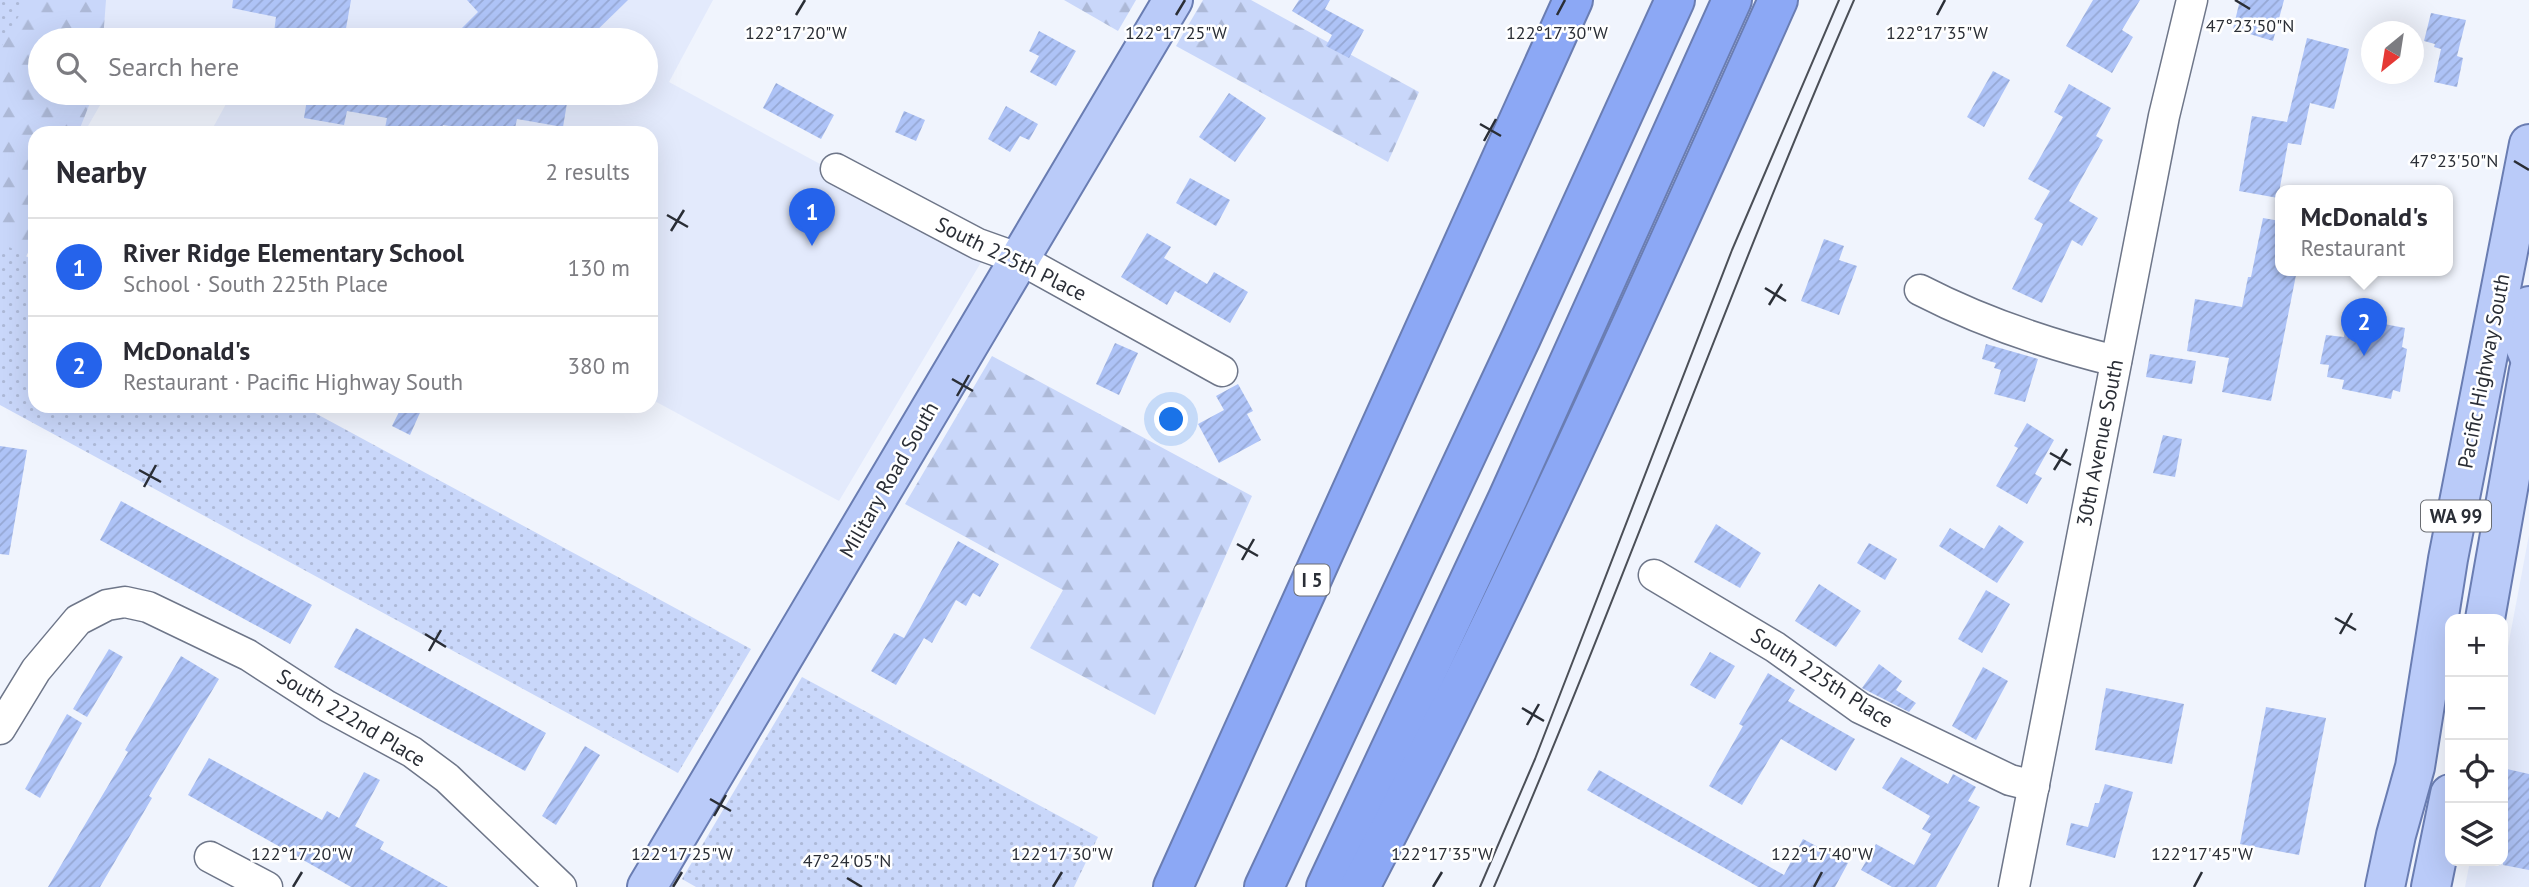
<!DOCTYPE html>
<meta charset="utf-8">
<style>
:root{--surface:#fff;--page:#f2f2f3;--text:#2b2b33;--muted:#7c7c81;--line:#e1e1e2;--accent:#2563eb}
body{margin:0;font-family:"PT Sans",sans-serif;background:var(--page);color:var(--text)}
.controls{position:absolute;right:21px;bottom:21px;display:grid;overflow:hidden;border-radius:14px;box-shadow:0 7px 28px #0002}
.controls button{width:63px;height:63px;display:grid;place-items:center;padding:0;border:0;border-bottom:2px solid var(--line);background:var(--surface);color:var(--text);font:35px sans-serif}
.compass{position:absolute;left:2361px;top:21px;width:63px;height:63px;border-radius:50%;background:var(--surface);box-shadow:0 7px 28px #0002;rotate:210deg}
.you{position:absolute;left:1172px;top:420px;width:24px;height:24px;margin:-18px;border:5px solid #fff;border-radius:50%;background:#1a73e8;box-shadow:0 0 0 10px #1a73e833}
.badge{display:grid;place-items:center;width:46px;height:46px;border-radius:50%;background:var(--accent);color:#fff;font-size:23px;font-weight:700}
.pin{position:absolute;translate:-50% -58px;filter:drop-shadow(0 2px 4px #0008)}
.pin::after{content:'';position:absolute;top:37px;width:24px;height:21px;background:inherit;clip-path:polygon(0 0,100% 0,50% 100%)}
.popup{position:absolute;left:2275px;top:185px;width:178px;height:91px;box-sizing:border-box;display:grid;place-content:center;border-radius:14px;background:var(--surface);filter:drop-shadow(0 2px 5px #0005);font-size:23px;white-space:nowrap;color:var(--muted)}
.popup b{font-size:26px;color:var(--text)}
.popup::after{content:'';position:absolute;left:50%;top:100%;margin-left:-14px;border:14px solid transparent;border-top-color:var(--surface)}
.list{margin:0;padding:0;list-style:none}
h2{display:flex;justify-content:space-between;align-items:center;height:91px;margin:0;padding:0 28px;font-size:30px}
h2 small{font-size:23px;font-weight:400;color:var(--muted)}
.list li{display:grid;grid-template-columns:46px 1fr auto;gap:21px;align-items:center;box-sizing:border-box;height:98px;padding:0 28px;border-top:2px solid var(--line)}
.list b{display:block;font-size:26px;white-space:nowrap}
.list p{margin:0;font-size:23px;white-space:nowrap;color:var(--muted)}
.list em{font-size:23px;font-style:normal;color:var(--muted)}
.icon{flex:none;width:38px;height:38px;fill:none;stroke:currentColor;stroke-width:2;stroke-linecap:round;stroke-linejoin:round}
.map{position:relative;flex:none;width:2529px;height:887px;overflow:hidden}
.search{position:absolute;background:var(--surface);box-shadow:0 7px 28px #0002;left:28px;top:28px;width:630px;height:77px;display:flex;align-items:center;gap:18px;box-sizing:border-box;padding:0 24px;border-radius:38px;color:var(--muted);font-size:26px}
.panel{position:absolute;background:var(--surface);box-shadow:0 7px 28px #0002;left:28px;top:126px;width:630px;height:287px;border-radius:21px}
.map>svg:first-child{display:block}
.built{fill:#e3eafc}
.forest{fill:url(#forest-firs)}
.park{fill:url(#park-dots)}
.building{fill:url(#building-hatch)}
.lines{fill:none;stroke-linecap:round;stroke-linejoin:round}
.minor-casing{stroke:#6e7689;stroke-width:33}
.major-casing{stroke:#6a7db2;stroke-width:42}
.highway-casing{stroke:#6a7db2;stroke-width:42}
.minor{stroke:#fff;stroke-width:30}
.major{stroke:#bacbf9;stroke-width:38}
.highway{stroke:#8ca8f5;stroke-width:38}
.tram{stroke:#4b4f57;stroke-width:2}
.ticks{fill:none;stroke:#2a2e36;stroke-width:2.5}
.labels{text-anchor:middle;stroke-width:5;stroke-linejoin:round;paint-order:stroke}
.shield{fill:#fff;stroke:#6a6d72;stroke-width:2}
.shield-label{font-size:19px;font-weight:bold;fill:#2a2e36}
.street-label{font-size:21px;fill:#2a2e36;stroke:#fff}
.ticks-label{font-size:18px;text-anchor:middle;fill:#2a2e36;stroke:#fff;stroke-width:5;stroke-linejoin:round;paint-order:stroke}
</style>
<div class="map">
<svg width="2529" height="887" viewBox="0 0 2529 887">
<defs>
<pattern id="forest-firs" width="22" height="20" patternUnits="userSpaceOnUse" patternTransform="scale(1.75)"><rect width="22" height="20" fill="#c9d7fa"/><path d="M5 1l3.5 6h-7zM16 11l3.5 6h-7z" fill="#adb9d7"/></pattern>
<pattern id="park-dots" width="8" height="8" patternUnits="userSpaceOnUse" patternTransform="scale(1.75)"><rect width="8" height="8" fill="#c9d7fa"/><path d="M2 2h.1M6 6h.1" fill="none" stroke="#adb9d7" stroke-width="1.8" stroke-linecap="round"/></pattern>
<pattern id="building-hatch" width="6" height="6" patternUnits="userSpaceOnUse" patternTransform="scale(1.75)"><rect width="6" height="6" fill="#aec3f7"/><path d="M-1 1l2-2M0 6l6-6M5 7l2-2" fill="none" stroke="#96a8d4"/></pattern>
</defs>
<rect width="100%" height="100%" fill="#f0f4fd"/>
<!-- built -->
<g class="built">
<path d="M28 0H713L669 82 986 254 839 501 651 399V133H210L226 104 206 93H646V40H40V93H107L84 133H35Z"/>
<path d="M2529 535V887H2465L2470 861H2503V673Z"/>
</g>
<!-- forest -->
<g class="forest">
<path d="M0 0H106L103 40H40V93H94L78 133H35V238L0 311Z"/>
<path d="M1064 0H1136L1118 31Z"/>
<path d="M1203 0H1251L1419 92 1388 162 1176 46Z"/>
<path d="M992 356 1252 496 1155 715 1030 648 1063 590 905 504Z"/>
</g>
<!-- park -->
<g class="park">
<path d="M0 0H28L0 49Z"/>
<path d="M0 242 35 261V406H302L751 649 678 773 0 405Z"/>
<path d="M802 677 1098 837 1074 887H696L682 879Z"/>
</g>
<!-- building -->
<g class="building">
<path d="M233 0H351L344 40H273L276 17 232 8Z"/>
<path d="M467 0H628L587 40H577L571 33 563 40H474L462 28 478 12Z"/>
<path d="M1299 0H1330L1325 9 1364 30 1349 58 1326 46 1332 35 1292 11Z"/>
<path d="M2093 0H2140L2122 30 2133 37 2112 73 2066 46Z"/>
<path d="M2240 0H2284L2273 41 2233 29Z"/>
<path d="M2431 13 2466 20 2457 56 2463 58 2457 87 2434 82 2441 49 2434 47 2435 44 2424 41Z"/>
<path d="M1039 31 1076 51 1056 86 1030 72 1039 56 1029 51Z"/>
<path d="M2307 38 2349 49 2334 109 2310 103 2301 145 2288 143 2278 198 2239 191 2252 116 2287 122Z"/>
<path d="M1993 71 2010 80 1984 127 1967 117Z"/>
<path d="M776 83 834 115 821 139 763 108Z"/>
<path d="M2069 84 2111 108 2096 136 2103 140 2069 201 2098 218 2082 246 2072 240 2042 303 2012 289 2043 224 2034 219 2050 191 2028 179 2063 117 2054 112Z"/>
<path d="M308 93H548L542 99 567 103 563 127 517 119 514 133H491L443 125 441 133H384L387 118 347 111 344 125 304 118Z"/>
<path d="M1229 93 1266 118 1235 162 1199 137Z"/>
<path d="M1006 106 1038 124 1029 140 1020 136 1010 152 988 139Z"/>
<path d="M904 111 925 120 916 141 895 132Z"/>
<path d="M1190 178 1230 200 1216 226 1176 203Z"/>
<path d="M2263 218 2280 221V270H2297L2271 401 2222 392 2229 358 2187 351 2195 299 2242 307 2248 277H2251Z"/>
<path d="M1147 233 1171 247 1164 258 1207 284 1214 272 1248 292 1230 323 1175 291 1167 305 1121 277Z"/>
<path d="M1824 239 1844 246 1839 260 1857 266 1839 315 1801 301Z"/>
<path d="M2348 317 2405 328 2402 347 2407 349 2400 392 2393 390 2391 399 2342 389 2344 380 2327 377 2329 365 2320 364 2326 335 2344 337Z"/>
<path d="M1115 343 1138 353 1119 395 1096 384Z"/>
<path d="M1986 344 2038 359 2025 402 1994 394 2001 370 1994 368 1996 363 1982 359Z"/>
<path d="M2150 354 2196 361 2192 384 2146 377Z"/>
<path d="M1238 384 1253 411 1247 414 1261 440 1219 463 1198 424 1224 410 1216 396Z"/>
<path d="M402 406H423L410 435 392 426Z"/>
<path d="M2027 423 2054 440 2035 474 2042 478 2027 504 1996 486 2018 448 2014 446Z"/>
<path d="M2163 435 2182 439 2175 477 2153 473Z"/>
<path d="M0 446 27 450 9 555 0 554Z"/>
<path d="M121 501 312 605 290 644 100 540Z"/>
<path d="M1716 524 1761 553 1740 588 1694 562Z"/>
<path d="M1999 525 2024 542 1997 583 1939 546 1950 528 1984 549Z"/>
<path d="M958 541 999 564 980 597 973 593 966 606 956 600 932 643 924 638 896 685 871 671 894 633 904 638Z"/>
<path d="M1869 543 1897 559 1885 580 1857 563Z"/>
<path d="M1819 584 1861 611 1836 647 1795 621Z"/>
<path d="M1986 590 2010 604 1982 653 1958 639Z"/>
<path d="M356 628 546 733 525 771 334 667Z"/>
<path d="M109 649 123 657 87 717 73 709Z"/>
<path d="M1710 652 1735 666 1715 699 1690 685Z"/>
<path d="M181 656 219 679 149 796 152 798 100 887H48L128 752 125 750Z"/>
<path d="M1879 664 1902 681 1896 690 1916 703 1909 712 1862 688Z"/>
<path d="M1983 667 2008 681 1976 740 1952 726Z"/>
<path d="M1768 673 1795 690 1788 701 1855 739 1836 771 1781 739 1742 805 1709 786 1743 726 1739 724Z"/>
<path d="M2106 688 2184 704 2172 764 2095 750Z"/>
<path d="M2266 707 2326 718 2299 855 2240 844Z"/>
<path d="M67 714 82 723 40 798 25 789Z"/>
<path d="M585 746 600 755 556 825 542 816Z"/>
<path d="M1901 757 1948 784 1953 774 1976 787 1968 801 1980 807 1936 887H1892L1861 870 1876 844 1914 865 1931 834 1922 829 1930 816 1882 788Z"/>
<path d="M209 758 322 820 327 811 339 818 364 772 380 780 355 826 384 842 380 849 448 887H351L188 795Z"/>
<path d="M2507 769 2529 774V870L2503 865V793Z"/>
<path d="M1599 770 1784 875 1803 839 1848 863 1835 887H1758L1587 790Z"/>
<path d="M2105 784 2133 792 2115 858 2066 845 2071 823 2088 827 2095 803H2099Z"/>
</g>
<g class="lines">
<!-- minor casing -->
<g class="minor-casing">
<g id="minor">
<path d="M836 169 978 244 1020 259 1222 371"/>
<path d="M1920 290C1982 322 2047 344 2116 361"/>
<path d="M1654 575 1775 647 1860 708 2010 780 2034 786"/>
<path d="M0 729 36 670 78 620 107 605 125 602 148 607 248 655 327 706 412 752 447 778 561 887"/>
<path d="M210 857 267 887"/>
<path d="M2014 887 2164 116 2192 0"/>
</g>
</g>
<!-- major casing -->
<g class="major-casing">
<g id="major">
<path d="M2529 306 2524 344 2529 356"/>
<path d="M2485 619 2529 370"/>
<path d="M647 887 1173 0"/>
<path d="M2385 887 2396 835 2415 767 2448 559 2529 144"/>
<path d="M2431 887 2450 794"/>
</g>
</g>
<!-- highway casing -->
<g class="highway-casing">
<g id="highway">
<path d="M1173 887 1573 0"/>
<path d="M1264 887 1521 338 1675 0"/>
<path d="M1326 887 1508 498 1732 0"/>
<path d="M1360 887C1511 597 1644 299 1778 0"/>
</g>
</g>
<!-- minor -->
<use href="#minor" class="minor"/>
<!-- major -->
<use href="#major" class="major"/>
<!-- highway -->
<use href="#highway" class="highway"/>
<!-- tram -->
<g class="tram">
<path d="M1480 887 1535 759 1732 250 1839 0"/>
<path d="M1494 887C1621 594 1727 292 1854 0"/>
</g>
</g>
<!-- ticks -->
<path class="ticks" d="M2235 0 2250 9M796 15 805 0M1176 15 1185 0M1557 15 1565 0M1937 15 1945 0M1480 124 1501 136M1484 141 1496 119M2514 161 2529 170M667 215 688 227M671 231 684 210M1765 288 1786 301M1769 305 1782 284M952 379 973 391M957 396 969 375M2050 453 2071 465M139 470 161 482M2054 470 2067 449M144 487 156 465M1237 544 1258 556M1242 560 1254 539M2335 618 2356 630M425 634 446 647M2340 634 2352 613M429 651 441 630M1522 708 1544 721M1527 725 1539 704M710 799 731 811M714 816 726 795M847 878 862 887M293 887 302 872M673 887 682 872M1053 887 1062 872M1433 887 1442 872M1814 887 1822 872M2194 887 2202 872"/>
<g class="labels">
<!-- shield labels -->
<g class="shield">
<rect x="2421" y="500.5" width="70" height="31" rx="5"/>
<rect x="1294.5" y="564.5" width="35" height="31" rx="5"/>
</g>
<g class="shield-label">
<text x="2456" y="523">WA 99</text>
<text x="1312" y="587">I 5</text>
</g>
<!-- street labels -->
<g class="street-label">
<text transform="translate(1011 259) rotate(26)" y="7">South 225th Place</text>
<text transform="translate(2484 371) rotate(-79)" y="7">Pacific Highway South</text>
<text transform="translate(2100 443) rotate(-79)" y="7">30th Avenue South</text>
<text transform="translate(889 480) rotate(-60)" y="7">Military Road South</text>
<text transform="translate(1822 678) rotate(33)" y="7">South 225th Place</text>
<text transform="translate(351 718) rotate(31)" y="7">South 222nd Place</text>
</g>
</g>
<g class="ticks-label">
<text x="2250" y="32">47°23'50"N</text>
<text x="796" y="39">122°17'20"W</text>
<text x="1176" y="39">122°17'25"W</text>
<text x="1557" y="39">122°17'30"W</text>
<text x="1937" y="39">122°17'35"W</text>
<text x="2454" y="167">47°23'50"N</text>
<text x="302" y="860">122°17'20"W</text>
<text x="682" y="860">122°17'25"W</text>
<text x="1062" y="860">122°17'30"W</text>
<text x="1442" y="860">122°17'35"W</text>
<text x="1822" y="860">122°17'40"W</text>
<text x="2202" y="860">122°17'45"W</text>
<text x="847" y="867">47°24'05"N</text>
</g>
</svg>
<div class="controls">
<button>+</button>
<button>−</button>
<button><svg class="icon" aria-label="locate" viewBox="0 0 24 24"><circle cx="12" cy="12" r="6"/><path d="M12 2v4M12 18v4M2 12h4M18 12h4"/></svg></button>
<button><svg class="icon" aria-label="layers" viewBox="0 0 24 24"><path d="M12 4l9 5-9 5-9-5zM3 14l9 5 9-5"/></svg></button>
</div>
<svg class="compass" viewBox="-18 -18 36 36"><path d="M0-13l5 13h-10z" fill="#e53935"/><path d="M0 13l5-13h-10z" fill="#7c7c81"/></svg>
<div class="you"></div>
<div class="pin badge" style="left:812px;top:246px">1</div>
<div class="pin badge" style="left:2364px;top:356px">2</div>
<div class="popup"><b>McDonald's</b>Restaurant</div>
<div class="search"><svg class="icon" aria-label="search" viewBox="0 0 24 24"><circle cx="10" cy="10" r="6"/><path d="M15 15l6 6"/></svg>Search here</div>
<section class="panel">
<h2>Nearby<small>2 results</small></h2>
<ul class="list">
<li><span class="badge">1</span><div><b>River Ridge Elementary School</b><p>School · South 225th Place</p></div><em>130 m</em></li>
<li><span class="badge">2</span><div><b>McDonald's</b><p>Restaurant · Pacific Highway South</p></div><em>380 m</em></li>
</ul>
</section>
</div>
